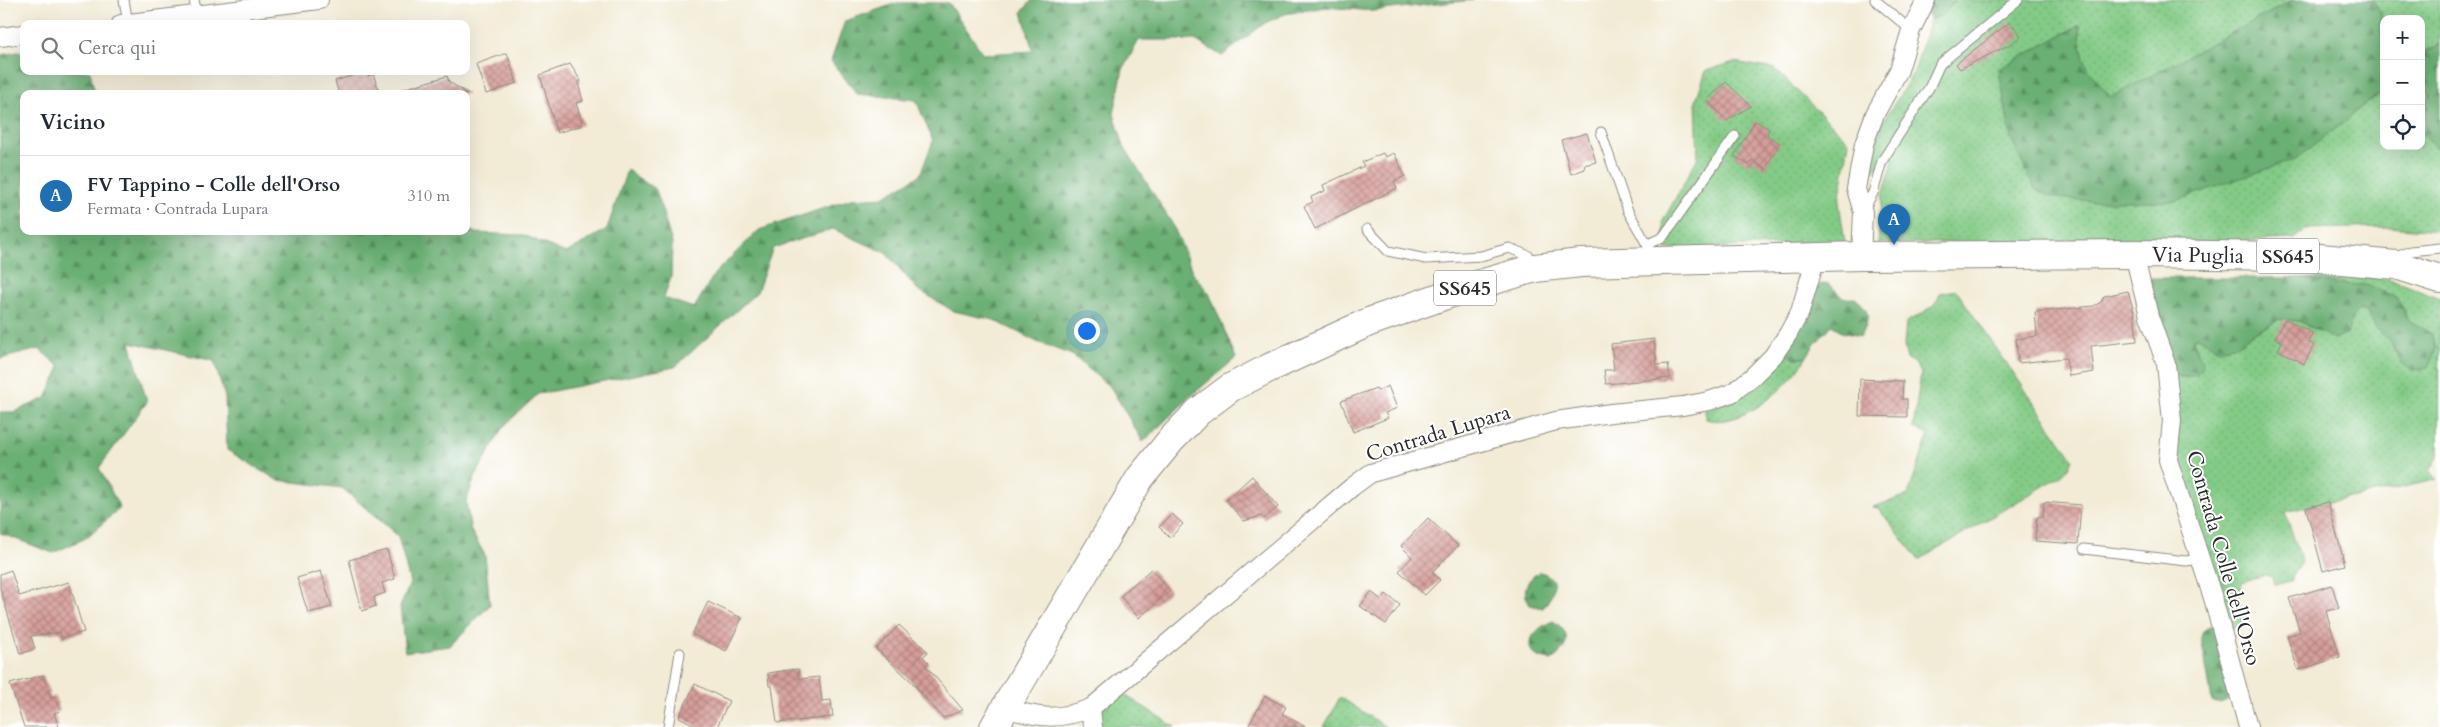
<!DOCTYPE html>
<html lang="it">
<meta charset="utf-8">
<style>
:root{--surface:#fff;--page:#f2f2f3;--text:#1f2937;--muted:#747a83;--line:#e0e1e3;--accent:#1f6fb2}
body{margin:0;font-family:Cardo,serif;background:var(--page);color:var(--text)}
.controls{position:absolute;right:15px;top:15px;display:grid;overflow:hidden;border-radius:10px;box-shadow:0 5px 20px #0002}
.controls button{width:45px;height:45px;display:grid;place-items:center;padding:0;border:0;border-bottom:1px solid var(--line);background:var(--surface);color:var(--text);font:25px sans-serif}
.you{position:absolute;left:1086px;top:330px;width:18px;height:18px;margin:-12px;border:4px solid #fff;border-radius:50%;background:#1a73e8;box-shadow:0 0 0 8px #1a73e833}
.badge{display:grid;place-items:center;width:32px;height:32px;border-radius:50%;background:var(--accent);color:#fff;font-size:16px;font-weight:700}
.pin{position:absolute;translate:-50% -41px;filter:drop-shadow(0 1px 2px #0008)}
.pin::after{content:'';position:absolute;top:26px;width:18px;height:15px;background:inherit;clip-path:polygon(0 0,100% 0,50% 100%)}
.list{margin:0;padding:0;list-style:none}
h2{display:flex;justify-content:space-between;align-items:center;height:65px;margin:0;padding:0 20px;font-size:21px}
h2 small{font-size:16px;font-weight:400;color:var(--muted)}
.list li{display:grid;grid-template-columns:32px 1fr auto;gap:15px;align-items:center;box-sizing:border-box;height:80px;padding:0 20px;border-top:1px solid var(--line)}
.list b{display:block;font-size:19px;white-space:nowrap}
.list p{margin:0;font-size:16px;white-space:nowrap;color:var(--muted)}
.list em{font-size:16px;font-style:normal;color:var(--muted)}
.icon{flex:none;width:28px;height:28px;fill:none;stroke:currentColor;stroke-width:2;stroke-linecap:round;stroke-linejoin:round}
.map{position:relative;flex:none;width:2440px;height:727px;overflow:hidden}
.search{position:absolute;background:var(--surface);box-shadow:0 5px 20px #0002;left:20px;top:20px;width:450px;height:55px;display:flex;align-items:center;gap:12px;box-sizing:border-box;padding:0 18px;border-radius:10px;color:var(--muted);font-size:19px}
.panel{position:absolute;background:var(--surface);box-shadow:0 5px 20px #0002;left:20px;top:90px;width:450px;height:145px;border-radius:10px}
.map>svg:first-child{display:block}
.green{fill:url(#green-dots);stroke:#577b58}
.forest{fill:url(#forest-firs);stroke:#4a6d4f}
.building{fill:url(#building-cross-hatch)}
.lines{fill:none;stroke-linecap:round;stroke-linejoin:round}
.lane-casing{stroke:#8e8b80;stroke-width:11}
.street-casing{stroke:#8e8b80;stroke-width:20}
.primary-casing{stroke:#8e8b80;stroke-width:30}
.lane{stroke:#fff;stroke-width:9}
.street{stroke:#fff;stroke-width:18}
.primary{stroke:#fff;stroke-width:28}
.labels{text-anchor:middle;stroke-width:4;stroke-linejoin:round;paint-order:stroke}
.shield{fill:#fff;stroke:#6b6b6b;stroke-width:1}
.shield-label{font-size:20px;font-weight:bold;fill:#2b2b2b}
.street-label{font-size:21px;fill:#2b2b2b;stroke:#fff}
</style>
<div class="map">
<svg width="2440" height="727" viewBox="0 0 2440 727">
<defs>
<pattern id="green-dots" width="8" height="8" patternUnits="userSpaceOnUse" patternTransform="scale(1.25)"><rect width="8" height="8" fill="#83cb86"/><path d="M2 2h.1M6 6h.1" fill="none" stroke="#71ae74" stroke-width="1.8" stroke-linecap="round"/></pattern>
<pattern id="forest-firs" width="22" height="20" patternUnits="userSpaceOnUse" patternTransform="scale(1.25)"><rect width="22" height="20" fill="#6aaf73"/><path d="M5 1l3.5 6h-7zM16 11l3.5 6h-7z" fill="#578f5f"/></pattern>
<pattern id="building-cross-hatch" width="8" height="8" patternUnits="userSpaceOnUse" patternTransform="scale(1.25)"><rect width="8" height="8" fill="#d69e9a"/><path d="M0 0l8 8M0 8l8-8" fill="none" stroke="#ae817e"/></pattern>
</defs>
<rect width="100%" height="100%" fill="#fff"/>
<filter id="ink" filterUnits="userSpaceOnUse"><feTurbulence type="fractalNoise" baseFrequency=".02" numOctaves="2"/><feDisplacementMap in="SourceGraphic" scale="10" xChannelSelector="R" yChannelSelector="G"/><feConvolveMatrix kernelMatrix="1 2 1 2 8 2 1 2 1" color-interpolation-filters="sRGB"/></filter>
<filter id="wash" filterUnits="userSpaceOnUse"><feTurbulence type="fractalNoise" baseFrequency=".0096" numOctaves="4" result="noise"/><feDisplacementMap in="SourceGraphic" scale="20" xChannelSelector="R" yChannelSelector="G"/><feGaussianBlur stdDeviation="1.12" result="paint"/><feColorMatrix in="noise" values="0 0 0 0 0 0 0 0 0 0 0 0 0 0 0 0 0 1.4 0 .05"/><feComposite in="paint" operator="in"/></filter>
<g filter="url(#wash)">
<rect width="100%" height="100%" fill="#f2ebd5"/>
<!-- green -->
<g class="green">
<path d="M1954 0H2293L2111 98C2087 70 2080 63 2080 25L1999 69 2011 139 2035 189 2322 138C2343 123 2361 105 2384 92V146H2421V80L2430 94 2426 108 2424 136 2440 152V231L2388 227 2305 229 2294 239 2219 242 1878 243 1882 197 1894 158 1868 173 1880 127 1915 70 1930 19 1944 14Z"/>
<path d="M2372 0H2440V43L2435 48 2421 52V19H2384V40C2378 22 2384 17 2372 0Z"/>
<path d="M1734 62 1775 69 1849 142 1839 202 1845 243 1665 249 1663 221 1698 157 1696 100 1706 71Z"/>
<path d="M2362 276 2394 280 2440 299 2439 450 2437 459 2430 471 2438 479C2388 492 2336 499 2285 512L2302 562 2290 581 2274 585 2272 577 2266 574 2242 582 2238 598 2244 624 2230 628 2189 505 2179 460 2173 373 2181 377 2197 374 2203 366 2193 339 2197 336 2219 348 2237 345 2251 334 2279 319 2299 321 2319 332 2347 333 2353 317 2360 309 2366 310 2375 327 2390 342 2395 353 2422 370C2437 361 2432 348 2429 333L2408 320 2403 308 2349 284 2302 278Z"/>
<path d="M1956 290 2073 459 2069 468 2059 477 1919 560 1878 508 1873 507 1908 495 1929 434 1913 428 1921 373 1914 362 1907 359 1904 346 1906 322C1918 315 1937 308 1940 293Z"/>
<path d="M1784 352 1794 358H1806C1790 386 1741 430 1706 419L1705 410C1747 396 1758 387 1784 352Z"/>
<path d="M1120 690 1125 695 1175 727H1100L1102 709Z"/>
<path d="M1340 697 1386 727H1324Z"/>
</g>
<!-- forest -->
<g class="forest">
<path d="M1032 0H1473L1373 11 1326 7 1285 14 1265 23 1222 56 1195 40H1139L1123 69 1114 114 1124 146 1173 225 1194 275 1209 293 1236 358 1191 396 1143 442 1111 388 1072 355 1037 342 994 320 953 311 917 289 886 253 833 229 773 248 757 292 675 367 538 394 503 427 475 477 466 502 471 531 485 555 490 605 450 646 405 652 400 607 410 583 398 536 342 488 277 480 227 450 225 397 214 361 130 342 147 402 99 468 120 508 86 538 53 553 0 533V412H14L46 398 60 367 39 349 0 359V55L24 51V71H90L95 94H24V231H466V228L476 233 524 235 566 253 607 229 627 170 656 190 672 243 671 277 664 298 694 308 715 273 759 230 851 199 883 197 920 175 933 141 916 100 857 94 831 61 845 21 897 3H949L983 54 1033 51 1022 12Z"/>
<path d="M1910 0H1954L1944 14 1930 19V17Z"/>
<path d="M2293 0H2372L2381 13V30L2384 40V92L2366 102 2342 124 2296 159 2175 201H2093L2053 198 2035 189 2011 139 1999 69 2080 25C2080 60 2087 72 2111 97Z"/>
<path d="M2440 43V152L2424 136 2426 108 2430 94 2421 80V52L2435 48Z"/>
<path d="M2148 278H2302L2335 284 2366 285 2395 296 2408 320 2430 333 2436 348 2430 366 2422 370 2412 371 2402 363 2390 342 2375 327 2366 310 2360 309 2353 317 2347 333 2334 339 2299 321 2279 319 2251 334 2237 345 2219 349 2196 336 2193 339 2203 365 2197 374 2181 377 2173 373C2170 341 2157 310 2148 278Z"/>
<path d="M1826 283C1840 290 1836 300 1855 298 1872 311 1869 319 1861 336L1841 332 1832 325 1814 345 1806 358H1794L1784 352 1818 285Z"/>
<path d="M1540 572C1562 577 1553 596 1543 608L1530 605C1521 591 1526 579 1540 572Z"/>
<path d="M1553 621C1573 633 1569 649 1551 660 1517 656 1529 630 1553 621Z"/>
<path d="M2209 627H2216L2232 696C2225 703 2221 706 2212 701L2201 637 2203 631Z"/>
</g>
<g id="blocks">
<!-- building -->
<g class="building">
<path d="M2010 22 2021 36 2009 45 1960 69 1956 64Z"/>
<path d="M507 53 517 83 486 94 476 64Z"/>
<path d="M570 64 581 81 578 83 583 101 576 103 583 125 557 133 540 75Z"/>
<path d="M367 71 368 76 373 74 380 94H339L335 81Z"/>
<path d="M447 76 449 82 468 94H401L400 90Z"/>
<path d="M1726 82 1751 106 1726 121 1707 100Z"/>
<path d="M1755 121 1769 129 1767 135 1780 143 1765 169 1752 160 1749 165 1734 156Z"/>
<path d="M1587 133 1596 162 1584 165 1585 169 1571 174 1561 140Z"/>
<path d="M1383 153 1385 157 1394 153 1405 176 1394 181 1397 188 1315 229 1304 206 1313 202 1311 197 1325 191 1323 185 1364 166 1362 162Z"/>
<path d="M2128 291 2134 312 2137 341 2091 346 2094 372 2069 376 2066 358 2018 363 2016 339 2037 336 2035 312 2094 306 2101 302 2104 296Z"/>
<path d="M2285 319 2313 333 2308 342 2314 345 2304 364 2278 350 2282 342 2275 338Z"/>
<path d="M1654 339 1657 365 1668 364 1670 378 1606 384 1604 370H1614L1611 344Z"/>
<path d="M1860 379 1903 381 1902 399H1907V417L1859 416Z"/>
<path d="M1388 386 1397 408 1385 413 1388 418 1353 432 1341 401 1376 388 1377 391Z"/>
<path d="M1252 476 1278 507 1264 519 1261 516 1244 521 1226 500Z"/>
<path d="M2044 502 2081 505 2078 544 2035 541 2037 517H2043Z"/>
<path d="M2328 502 2345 565 2323 571 2306 508Z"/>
<path d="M1172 514 1183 524 1170 538 1159 527Z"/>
<path d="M1428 518 1458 546 1432 572 1440 580 1425 595 1399 571 1412 557 1401 546Z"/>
<path d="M387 550 395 579 382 583 385 593 374 597 376 606 362 611 349 560Z"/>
<path d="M1151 569 1170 591 1139 618 1120 596Z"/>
<path d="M11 570 19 596 69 582 84 632 62 638 60 632 31 636 35 649 20 654 0 588V574Z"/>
<path d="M321 571 332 607 308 613 297 578Z"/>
<path d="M2332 585 2339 608 2326 611 2340 657 2298 670 2287 636 2300 632 2289 598Z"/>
<path d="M1371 592 1382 600 1386 594 1400 605 1386 624 1360 606Z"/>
<path d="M708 602 742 618 726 651 692 634Z"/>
<path d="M899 625 928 652 923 657 929 663 926 666 963 710 943 718 911 681 876 649Z"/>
<path d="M798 669 799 679 819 677 822 701 831 700 833 717 777 723 772 686H769L768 673Z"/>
<path d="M43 675 51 698 55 696 60 711 54 713 59 727H24L10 684Z"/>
<path d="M695 684 729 701 717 727H699L679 717Z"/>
<path d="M1265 696 1286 707 1282 714 1306 727H1248Z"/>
</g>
</g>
</g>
<g filter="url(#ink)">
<use href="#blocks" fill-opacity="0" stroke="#8e8b80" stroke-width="1"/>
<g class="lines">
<!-- lane casing -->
<g class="lane-casing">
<g id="lane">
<path d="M124 0 128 23"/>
<path d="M194 0 197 15"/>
<path d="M1875 0 1911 30"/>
<path d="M1601 132 1628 211 1649 248"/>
<path d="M1863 211 1873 193 1882 161 1929 88 1940 64 2018 0"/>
<path d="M1367 229 1388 251 1426 259 1481 256 1509 248 1529 256 1534 266"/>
<path d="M1648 244 1663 237 1735 136"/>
<path d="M2398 261 2401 255 2411 251 2440 248"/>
<path d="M2084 549 2186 561 2200 559"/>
<path d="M668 727 680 653"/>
</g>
</g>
<!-- street casing -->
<g class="street-casing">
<g id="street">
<path d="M121 24 319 0"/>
<path d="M0 37 24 34"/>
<path d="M2134 254 2149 316 2166 364 2172 421 2168 460 2213 598 2248 727"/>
<path d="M1861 256 1863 212 1856 189 1864 144 1875 114 1899 70 1911 30 1926 0"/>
<path d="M1005 708C1039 718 1057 721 1091 708"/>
<path d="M1093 727 1091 708 1352 487 1371 473 1556 421 1611 413 1683 406 1709 401 1732 393 1752 377 1773 356 1788 334 1800 312 1816 257"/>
</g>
</g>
<!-- primary casing -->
<g class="primary-casing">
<path id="primary" d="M994 727 1140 478 1171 440 1198 412 1230 388 1269 368 1369 322 1460 290 1535 268 1581 263 1861 256 2134 254 2299 256 2396 265 2440 279"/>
</g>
<!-- lane -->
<use href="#lane" class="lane"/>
<!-- street -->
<use href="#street" class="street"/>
<!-- primary -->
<use href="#primary" class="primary"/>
</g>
</g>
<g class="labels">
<!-- shield labels -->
<g class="shield">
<rect x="2257" y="238.5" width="62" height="35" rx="4"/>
<rect x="1434" y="270.5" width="62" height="35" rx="4"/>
</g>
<g class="shield-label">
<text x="2288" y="263">SS645</text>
<text x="1465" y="295">SS645</text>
</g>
<!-- street labels -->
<g class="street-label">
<text transform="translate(2198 255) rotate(1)" y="7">Via Puglia</text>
<text transform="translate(1438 433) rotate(-17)" y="7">Contrada Lupara</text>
<text transform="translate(2224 558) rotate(74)" y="7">Contrada Colle dell'Orso</text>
</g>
</g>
</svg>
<div class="controls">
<button>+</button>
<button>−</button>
<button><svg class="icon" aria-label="locate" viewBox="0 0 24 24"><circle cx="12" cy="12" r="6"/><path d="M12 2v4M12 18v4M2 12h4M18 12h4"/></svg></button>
</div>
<div class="you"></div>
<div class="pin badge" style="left:1894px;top:245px">A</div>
<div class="search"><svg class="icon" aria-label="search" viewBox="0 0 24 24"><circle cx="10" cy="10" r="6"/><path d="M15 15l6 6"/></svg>Cerca qui</div>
<section class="panel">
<h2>Vicino<small></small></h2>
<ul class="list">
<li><span class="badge">A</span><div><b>FV Tappino - Colle dell'Orso</b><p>Fermata · Contrada Lupara</p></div><em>310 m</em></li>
</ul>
</section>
</div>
